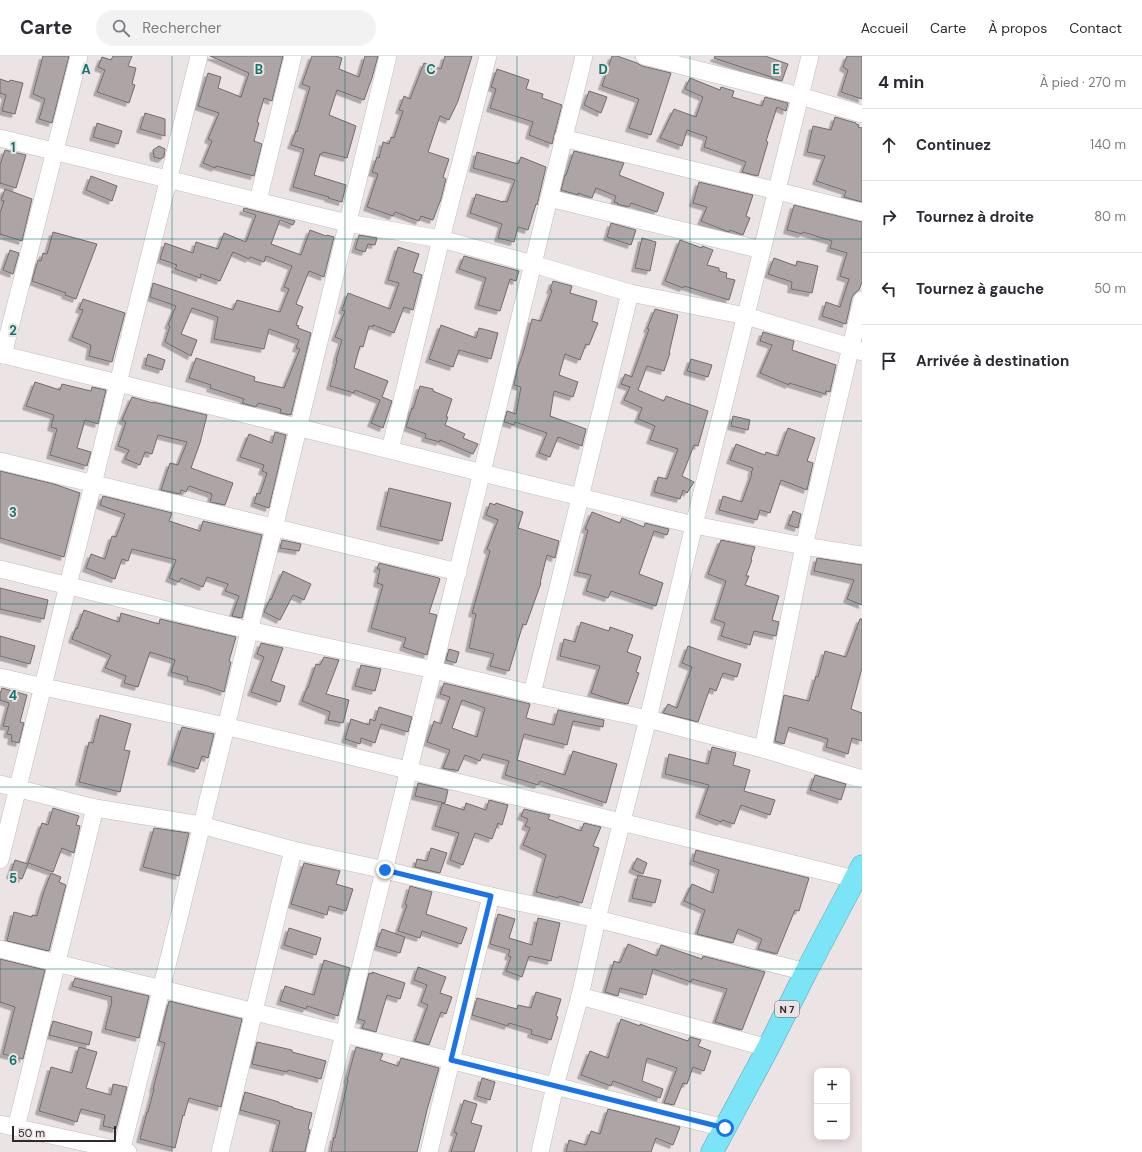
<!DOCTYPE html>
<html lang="fr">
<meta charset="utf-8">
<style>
:root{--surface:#fff;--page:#f2f2f3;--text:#2b2b33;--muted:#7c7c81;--line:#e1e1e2}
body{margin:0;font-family:"DM Sans",sans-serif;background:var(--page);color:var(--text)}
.controls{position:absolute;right:12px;bottom:12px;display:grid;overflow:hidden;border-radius:8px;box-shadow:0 2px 10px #0003}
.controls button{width:36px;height:36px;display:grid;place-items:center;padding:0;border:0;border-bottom:1px solid var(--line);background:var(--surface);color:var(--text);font:20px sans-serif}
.scale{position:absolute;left:12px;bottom:10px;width:104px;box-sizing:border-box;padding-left:4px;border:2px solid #2e2a2b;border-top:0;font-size:11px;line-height:14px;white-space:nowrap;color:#2e2a2b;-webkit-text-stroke:3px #ece3e5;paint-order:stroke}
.stop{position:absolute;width:12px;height:12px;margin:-9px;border:3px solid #1a73e8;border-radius:50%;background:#fff}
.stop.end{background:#1a73e8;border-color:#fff;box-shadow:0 1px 4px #0008}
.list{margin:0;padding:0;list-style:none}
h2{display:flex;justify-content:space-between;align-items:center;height:52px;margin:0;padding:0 16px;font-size:17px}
h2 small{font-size:13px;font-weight:400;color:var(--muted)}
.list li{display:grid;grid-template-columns:26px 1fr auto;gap:12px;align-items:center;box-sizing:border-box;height:72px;padding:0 16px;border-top:1px solid var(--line)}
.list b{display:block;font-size:15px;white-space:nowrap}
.list em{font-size:13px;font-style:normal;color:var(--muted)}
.icon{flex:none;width:22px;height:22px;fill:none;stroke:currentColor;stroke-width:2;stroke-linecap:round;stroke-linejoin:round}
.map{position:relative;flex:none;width:862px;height:1096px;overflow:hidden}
header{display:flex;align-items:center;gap:24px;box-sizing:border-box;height:56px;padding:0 20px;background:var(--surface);border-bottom:1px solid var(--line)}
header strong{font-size:19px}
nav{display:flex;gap:22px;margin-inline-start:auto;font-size:14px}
.search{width:280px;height:36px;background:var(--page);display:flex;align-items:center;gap:10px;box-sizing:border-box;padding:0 14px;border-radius:22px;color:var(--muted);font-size:15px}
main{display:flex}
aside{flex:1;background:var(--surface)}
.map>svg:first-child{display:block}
.building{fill:#ada4a6;stroke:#736b6d;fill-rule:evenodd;filter:url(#shadow)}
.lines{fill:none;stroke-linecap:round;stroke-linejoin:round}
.street-casing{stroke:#c2b9bc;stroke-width:18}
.highway-casing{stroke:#60a3af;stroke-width:23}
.street{stroke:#fff;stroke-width:17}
.highway{stroke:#7be4f6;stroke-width:22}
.route{stroke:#1a73e8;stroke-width:5}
.grid{fill:none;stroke:#0f766e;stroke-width:1;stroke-opacity:0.55}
.labels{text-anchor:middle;stroke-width:4;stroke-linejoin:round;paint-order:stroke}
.shield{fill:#ece3e5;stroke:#676263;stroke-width:1}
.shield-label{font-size:10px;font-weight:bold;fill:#2e2a2b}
.grid-label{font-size:13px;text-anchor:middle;font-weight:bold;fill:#0f766e;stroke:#ece3e5;stroke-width:4;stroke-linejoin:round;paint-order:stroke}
</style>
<header>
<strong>Carte</strong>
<div class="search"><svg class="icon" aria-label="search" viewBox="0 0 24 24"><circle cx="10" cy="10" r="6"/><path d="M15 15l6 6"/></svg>Rechercher</div>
<nav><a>Accueil</a><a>Carte</a><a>À propos</a><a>Contact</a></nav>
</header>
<main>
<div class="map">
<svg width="862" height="1096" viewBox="0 0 862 1096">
<defs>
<filter id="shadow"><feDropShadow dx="-3.5" dy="3.5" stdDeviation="0" flood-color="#0004"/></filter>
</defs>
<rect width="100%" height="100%" fill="#ece3e5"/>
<!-- building -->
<g class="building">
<path d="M43 0H69L52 67 39 63 45 43 33 38Z"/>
<path d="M113 0H132L128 10 136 12 132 28 135 29 129 47 97 36 105 14 98 11 102 1 111 4Z"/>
<path d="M210 0H283L272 45 264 42 257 66 259 67 254 85 262 88 254 120 216 110 215 112 203 107 212 85 208 83 219 57 198 50 208 17 221 21 218 32 241 41 249 17Z"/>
<path d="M312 0H335L342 2 339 13 359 21 365 0H378L372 22 364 44 337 34 329 59 356 70 347 102 323 96 322 98H320L314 119 346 129 342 146 328 142 329 141 293 131 304 93 291 89 296 75 297 76 310 31 302 28Z"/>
<path d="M445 0H472L458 45 449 64 440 60 428 96 449 103 443 121 446 123 441 143 433 164 421 160 419 165 395 156 393 160 367 151 378 118 372 116 377 101 379 102 383 86 389 88 391 81 394 82 403 55 399 54 404 40 410 43 424 7 441 13Z"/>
<path d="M612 0H617L637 7 642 10 671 17 651 79 629 72 639 43 602 30Z"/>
<path d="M715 0H765L788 8 782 25 771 22V21L714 2Z"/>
<path d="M847 0H862V43L841 36 848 14 843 11Z"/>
<path d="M497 13 529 24 526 33 543 38 542 42 562 49 552 88 529 79 533 66 490 52 496 33 491 31Z"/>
<path d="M690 22 720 34 721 31 734 35 732 41 762 50 765 41 788 47 786 55 777 51 766 85 768 86 758 120 742 116 746 106 704 91 707 81 687 74 682 90 660 82 674 53 696 61 703 41 685 33Z"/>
<path d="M0 23 9 26 10 24 23 27 15 58 2 55 6 39 0 37Z"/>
<path d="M589 35 607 41 601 57 584 49Z"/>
<path d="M145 57 165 63V80L140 73Z"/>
<path d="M835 61 856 67V68L859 69 858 71 862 72V146L844 141 846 135 816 125 825 100 807 96 813 70 831 74Z"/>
<path d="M97 67 122 75 118 88 93 81Z"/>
<path d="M159 90 165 93 164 101 161 103 154 101 153 94Z"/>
<path d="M5 94 26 99 16 132 0 127V109Z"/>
<path d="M574 95 624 107 619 119 664 137 657 156 631 147 629 151 617 148 618 147 614 146 616 140 596 132 592 142 578 137V139L561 134 565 119H566Z"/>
<path d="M477 96 518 108 521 101 546 111 537 149 536 148 528 174 518 171 514 186 498 182 502 168 470 157 476 138 503 146V145L507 146 515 124 473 112Z"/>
<path d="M91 120 117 130 112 145 86 134Z"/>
<path d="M699 126 753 139 746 160 750 162 743 179 730 174 729 176 726 175 701 165 707 151 693 147Z"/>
<path d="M5 133 32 143 22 185 0 178V157L4 145 1 144Z"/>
<path d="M794 149 862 166V226L859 234 855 237 852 241 846 268 822 260 826 246 840 251 849 223 840 220 847 197 830 192 832 185 803 176 802 178 787 174Z"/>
<path d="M244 152 295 165 293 169 280 164 271 188 301 199 310 174 326 180 327 179 334 181 324 221 309 215 296 248 303 251 296 269 299 270 298 272 311 277 291 359 280 357 281 353 258 347 256 351 242 347 244 343 210 332 211 329 189 322 196 302 255 321 254 325 284 332 300 293 296 292 299 284 269 273 264 293 214 283 218 261 192 252 181 278 197 284 191 300 165 286 170 270 168 269 176 250 150 241 153 227 233 254 237 244 280 256 289 233 284 231 292 210 266 200 264 206 250 201 249 203 233 196 220 225 201 218 200 222 175 213 177 209 160 203 165 187 193 197 196 186 218 193 224 177 246 186 256 159 243 155Z"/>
<path d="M611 167 636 174 631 189 607 181Z"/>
<path d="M53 176 97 188 76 243 65 239 66 237 32 225 38 204 41 205 43 197 47 198Z"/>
<path d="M359 179 377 182 375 189 368 188 365 196 355 193Z"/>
<path d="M642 182 656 186 650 215 635 212Z"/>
<path d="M680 184 702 192V190L713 194 707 209 719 212V215L727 217 726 222 735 224 729 244 684 230 683 232 665 225Z"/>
<path d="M398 191 419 198 413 216 422 219 413 254 404 251 394 277 373 269V271L369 270 363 291 360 290 354 312 388 325 382 341 392 345 383 372 371 367 380 344 355 334 354 337 330 330 337 304H336L342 284 335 281 345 255 342 254 348 237 390 253 399 227 388 224Z"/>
<path d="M10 194 19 197 13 218 3 214Z"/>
<path d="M464 200 519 215 516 225 510 223 500 255 478 249 486 222 459 213Z"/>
<path d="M774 202 796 210 797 205 818 210 812 237 791 233 792 226 768 218Z"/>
<path d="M553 225 572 230 570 237 597 245 592 265 598 267 589 289 586 288 580 304 565 298 559 319 578 326 573 341 554 335 550 360 586 373 582 390 558 381 550 401 539 397 547 377 515 366 514 369 504 366 507 355 516 358 521 331 514 329 517 314 524 294 532 263 541 265 552 234H550Z"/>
<path d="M83 243 125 257 112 306 89 300 91 289 72 281 83 254 79 253Z"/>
<path d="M655 253 678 259 669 297H670L664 315 647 310 638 334 664 345 666 340 708 355 698 390 694 389 682 420 694 426 687 437 683 434 680 443 654 436 658 421 667 423 678 393 650 384 655 370 638 363 642 352 624 344 630 331 621 328 625 318 632 321 649 273H647Z"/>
<path d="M441 269 476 282 479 272 498 277 491 303 459 294 453 311 429 303Z"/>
<path d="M763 276 794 285 792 294 836 309 830 336 826 335 825 338 789 327V329L760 317 772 289 760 285Z"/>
<path d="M148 298 165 304 162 314 145 309Z"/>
<path d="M691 303 712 309 708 321 687 315Z"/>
<path d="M35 326 60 334 62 328 91 335 92 331 106 334 98 368 85 364 77 392 91 396 87 410 50 399 57 373 51 371 54 359 26 350Z"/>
<path d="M420 330 433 333V335L452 343 446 361H448L445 369 465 378 463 382 478 388 473 398 440 384V386L425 382 426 378 406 371 412 352 413 353Z"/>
<path d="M132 341 153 347V346L207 359 200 387 191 412 233 427 225 449 210 446 212 438 189 430 186 436 181 434 180 438 161 434 170 407 178 409 187 386 158 379 152 398 145 396 140 409 125 403 129 394 118 390 126 366 122 364Z"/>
<path d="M733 360 750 364 748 374 731 370Z"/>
<path d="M788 372 815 382 807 405 813 407 807 434 781 424 770 457 760 454 757 464 719 454 723 440 742 446 752 418 751 417 753 412 730 404 736 388 765 399 766 396 778 400Z"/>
<path d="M275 376 286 379 269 452 254 447 257 437 260 438 267 417 262 415 264 409 240 401 249 378 272 387Z"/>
<path d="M0 415 54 428 80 437 64 501 0 482Z"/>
<path d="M389 432 451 447 442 485 380 470Z"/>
<path d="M103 440 172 457 169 465 200 475 203 465 262 479 242 562 232 560 239 540 225 535 228 528 207 521 203 531 181 522 179 526 169 522 176 504 132 493 128 505 122 503 115 523 86 512 91 498 105 503 112 480 116 481 125 458 100 449Z"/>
<path d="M490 447 495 449 496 447 523 456 518 472 559 485 555 502 547 499 540 527H541L526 569 523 568 509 615 490 610 494 598 469 592 476 558 472 557 490 495 487 493 498 464 486 459Z"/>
<path d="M793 455 801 458 798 472 788 469Z"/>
<path d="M592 456 620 467 622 462 644 471 645 467 669 473 667 479 654 475 639 518 663 527 656 550 611 535 608 542 586 535 591 519 577 516 588 474 585 473Z"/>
<path d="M282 484 301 488 299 495 280 492Z"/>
<path d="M721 484 755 491 751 503 752 504 746 520H749L745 529 779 540 772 564 779 566 776 580 754 575 750 589 721 580 725 567 714 563 726 525 708 518Z"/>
<path d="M817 502 862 509V549L847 543 854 524 814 515Z"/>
<path d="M379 507 439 522 440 523 429 557 437 559 427 599 403 591 406 582 371 572 383 529 377 527 380 513H377Z"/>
<path d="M283 515 311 528 304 544 293 539 280 564 264 556 270 543 271 544Z"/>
<path d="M0 532 48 544 44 563 0 553Z"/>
<path d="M84 554 119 566 121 557 159 568 160 563 236 581 229 605 231 606 224 636 207 630 187 625 188 621 171 616 175 604 150 596 138 631 124 627 126 620 105 612 111 599 72 583 76 572 77 573Z"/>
<path d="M860 563H862V612L851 653 862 657V685L852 682 848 698 826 691 828 683 789 671 784 688 775 685 784 639 809 645 816 620 818 621 825 595 846 601Z"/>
<path d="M581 566 609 575 610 571 633 579 627 596 641 601 636 616 639 617 628 648 618 646 591 637 600 610 560 600 564 583 575 586Z"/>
<path d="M0 580 35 590 30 608 0 600Z"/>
<path d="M261 587 283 592 271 625 285 630 280 646 251 636 264 601 257 598Z"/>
<path d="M688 590 722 602 741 608 737 621 723 617 716 635 710 632 698 666 663 657 668 648 677 652 692 611 682 607Z"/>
<path d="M449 593 459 596 456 607 446 604Z"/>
<path d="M324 601 339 604 326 638 349 644 343 667 328 664 330 656 302 645 307 632H308L316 608 320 609Z"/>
<path d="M361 609 381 613 375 635 355 630Z"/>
<path d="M444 627 530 648 526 662 554 669 558 654 604 664 603 671 573 665 567 689 524 678 517 704 565 719 573 695 617 708 606 747 540 725 538 729 505 719 509 705 483 698 480 705 465 699 458 715 452 713V714L443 712 450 694 427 686 434 665 441 668 450 641 440 638ZM462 644 485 652 477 681 452 672Z"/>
<path d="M2 632 27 639 20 666 24 667 19 687 11 685 12 679 7 678 9 671 3 670 9 647 0 644V638Z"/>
<path d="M379 651 412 661 408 676 381 668 375 687 361 682 360 688 345 683 351 663 369 669 370 663 375 665Z"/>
<path d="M100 659 131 668 124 694 130 695 120 736 79 726 89 686 93 687Z"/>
<path d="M182 671 214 678 208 702 202 700 198 713 171 705Z"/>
<path d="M712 691 736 697 733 709 750 714 744 735 775 744 770 759 741 749 734 768 722 764 721 766 699 758 709 729 665 718 669 698 708 708Z"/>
<path d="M815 719 846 728 841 744 810 734Z"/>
<path d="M418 727 448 734 445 747 415 740Z"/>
<path d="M489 744 508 749 502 769 498 767 492 783 475 777 463 809 450 804 459 777 435 770 442 747 464 754 466 747 486 754Z"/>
<path d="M53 752 79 760 76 769 80 770 74 797 62 792 53 816 28 807 42 767 48 769Z"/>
<path d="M524 753 550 759 548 763 581 775 584 767 601 771 593 790 599 792 582 847 559 840 558 842 536 836 546 799 523 789 530 772 525 770 528 763 521 760Z"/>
<path d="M154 772 189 777 179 820 143 811Z"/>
<path d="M431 792 447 797 440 817 415 811 417 803 427 805Z"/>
<path d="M696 794 809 822 799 855 795 854 777 898 758 893 762 883 738 873 733 887 697 878 705 854 684 845 692 828 713 837 719 814 693 805Z"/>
<path d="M637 802 647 807 643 818 632 813Z"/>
<path d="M15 804 28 808 22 823 10 819Z"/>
<path d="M304 807 340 815 336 828 353 833 346 855 329 850 327 859 291 848Z"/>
<path d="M51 817 61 821 59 826 66 829 49 895 7 885 14 856 32 861V859L37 860 44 835Z"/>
<path d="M638 819 661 824 655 847 632 842Z"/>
<path d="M410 830 432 836 426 858 467 872 461 888 422 875 420 882 398 875 407 849 405 848Z"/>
<path d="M498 858 515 863 509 882 532 889 538 862 560 867 551 905 529 900 522 921 506 915 511 901 508 900 510 894 490 888Z"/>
<path d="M289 872 321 882 316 899 284 889Z"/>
<path d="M382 873 405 881 400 897 376 890Z"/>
<path d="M628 888 657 900 661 889 702 903 703 900 765 916 742 974 715 966 727 933 692 923 691 926 653 913 646 939 620 932 618 940 605 936 614 905 620 907Z"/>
<path d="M0 903 45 914 23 1003 3 998 15 951 0 946Z"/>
<path d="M324 904 350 912 338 960 307 950 306 953 280 945 285 930 314 939Z"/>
<path d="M418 911 446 921 440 937 452 941 446 958 441 956 429 989 415 985 428 949 421 946 427 929 414 924Z"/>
<path d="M372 916 405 927 400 943 387 939 376 976 362 972 365 965 358 963 369 917 372 918Z"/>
<path d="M75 922 149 940 139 982 105 973 112 945 111 944 112 941 72 930Z"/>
<path d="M536 936 561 943 556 960 558 961 551 984 531 978 532 974 509 967 508 970 472 959 477 942 517 953 518 949 531 952Z"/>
<path d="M169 945 242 963 221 1051 189 1042 184 1060 183 1059 175 1092 140 1083 147 1056H148L154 1033H153L165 987 159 985Z"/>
<path d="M621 963 640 970V968L653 973 688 985 690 981 701 984 698 990 711 995 704 1015 693 1011 687 1028 683 1027 674 1049 664 1047 677 1012 647 1002 642 1025 663 1033 660 1042 613 1025 611 1030 581 1019 590 995 608 1002Z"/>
<path d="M53 965 92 976 89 989 49 979Z"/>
<path d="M257 986 292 994V996L326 1005 321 1023 288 1014 287 1016 252 1008Z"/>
<path d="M79 991 97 996 86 1032 111 1039 113 1028 127 1031 116 1073 103 1070 105 1059 81 1053 77 1066 39 1055 51 1011 72 1017Z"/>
<path d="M356 991 383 998 380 1004 398 1010 401 1002 439 1012 427 1054 417 1096H331L334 1081 335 1082 348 1024H347Z"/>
<path d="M482 1022 495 1026 490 1044 477 1040Z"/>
<path d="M245 1036 279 1046V1047L293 1051V1052L312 1057 308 1073 310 1074 305 1096H272L280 1065 240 1054Z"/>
<path d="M464 1044 477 1048 471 1067 482 1070 474 1096H451L457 1077 454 1076Z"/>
<path d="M608 1053 680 1071 673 1089 656 1082 651 1096H566L569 1084 586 1089 591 1075 600 1078Z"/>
</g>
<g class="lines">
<!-- street casing -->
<g class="street-casing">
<g id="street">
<path d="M644 0 800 40 862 58"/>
<path d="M0 82 347 167 441 183 533 208 630 237 746 260 850 291 862 296"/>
<path d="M563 82 862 156"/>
<path d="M549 142 762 194"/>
<path d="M258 145 293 0"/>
<path d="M0 298 694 469 804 490 862 499"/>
<path d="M3 299 79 0"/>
<path d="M390 394 441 183 488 0"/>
<path d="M0 405 458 516"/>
<path d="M0 513 248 574 434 614 532 638 648 663 763 693 862 723"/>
<path d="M0 621C76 639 153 653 229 671 438 721 647 772 855 823"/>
<path d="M532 638 630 237"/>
<path d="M763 693 804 490 862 244"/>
<path d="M0 728 95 752 201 769 293 794 385 814 491 840 597 863 806 916"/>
<path d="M0 804 199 0"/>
<path d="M0 893 725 1072"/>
<path d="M580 940 768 992"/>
<path d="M0 1068 128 1096"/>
<path d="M16 1072 95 752"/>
<path d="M121 1096 226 671 388 0"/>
<path d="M220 1096 293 794"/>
<path d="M315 1096 584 0"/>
<path d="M429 1096 491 840"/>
<path d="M540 1096 555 1030 580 940 597 863 648 663 694 469 810 0"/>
</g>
</g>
<!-- highway casing -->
<g class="highway-casing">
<path id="highway" d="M712 1096 768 992 806 916 862 810"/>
</g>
<!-- street -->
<use href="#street" class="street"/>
<!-- highway -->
<use href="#highway" class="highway"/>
</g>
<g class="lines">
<!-- route -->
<path class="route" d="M385 814 491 840 451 1004 725 1072"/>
</g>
<!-- grid -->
<path class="grid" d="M172 0V1096M345 0V1096M517 0V1096M690 0V1096M0 183H862M0 365H862M0 548H862M0 731H862M0 913H862"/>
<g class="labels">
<!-- shield labels -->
<rect class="shield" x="775" y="945" width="24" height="16" rx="3"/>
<g class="shield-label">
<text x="787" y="957">N 7</text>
</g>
</g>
<g class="grid-label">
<text x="86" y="18">A</text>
<text x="259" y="18">B</text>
<text x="431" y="18">C</text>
<text x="603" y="18">D</text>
<text x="776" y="18">E</text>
<text x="13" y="96">1</text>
<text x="13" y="279">2</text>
<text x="13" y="461">3</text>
<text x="13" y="644">4</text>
<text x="13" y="827">5</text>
<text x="13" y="1009">6</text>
</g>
</svg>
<div class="controls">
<button>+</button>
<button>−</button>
</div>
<div class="scale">50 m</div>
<div class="stop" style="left:725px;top:1072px"></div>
<div class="stop end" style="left:385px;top:814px"></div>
</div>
<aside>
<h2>4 min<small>À pied · 270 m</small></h2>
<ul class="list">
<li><svg class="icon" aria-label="ahead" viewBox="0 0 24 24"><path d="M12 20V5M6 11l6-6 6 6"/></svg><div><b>Continuez</b></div><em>140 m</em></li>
<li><svg class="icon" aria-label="right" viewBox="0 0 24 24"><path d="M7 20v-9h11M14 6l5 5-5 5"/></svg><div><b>Tournez à droite</b></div><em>80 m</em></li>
<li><svg class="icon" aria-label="left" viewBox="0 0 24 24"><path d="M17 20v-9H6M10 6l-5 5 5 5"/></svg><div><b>Tournez à gauche</b></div><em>50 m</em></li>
<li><svg class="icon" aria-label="arrive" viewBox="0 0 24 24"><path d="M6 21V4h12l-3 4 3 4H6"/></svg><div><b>Arrivée à destination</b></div></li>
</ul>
</aside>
</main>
